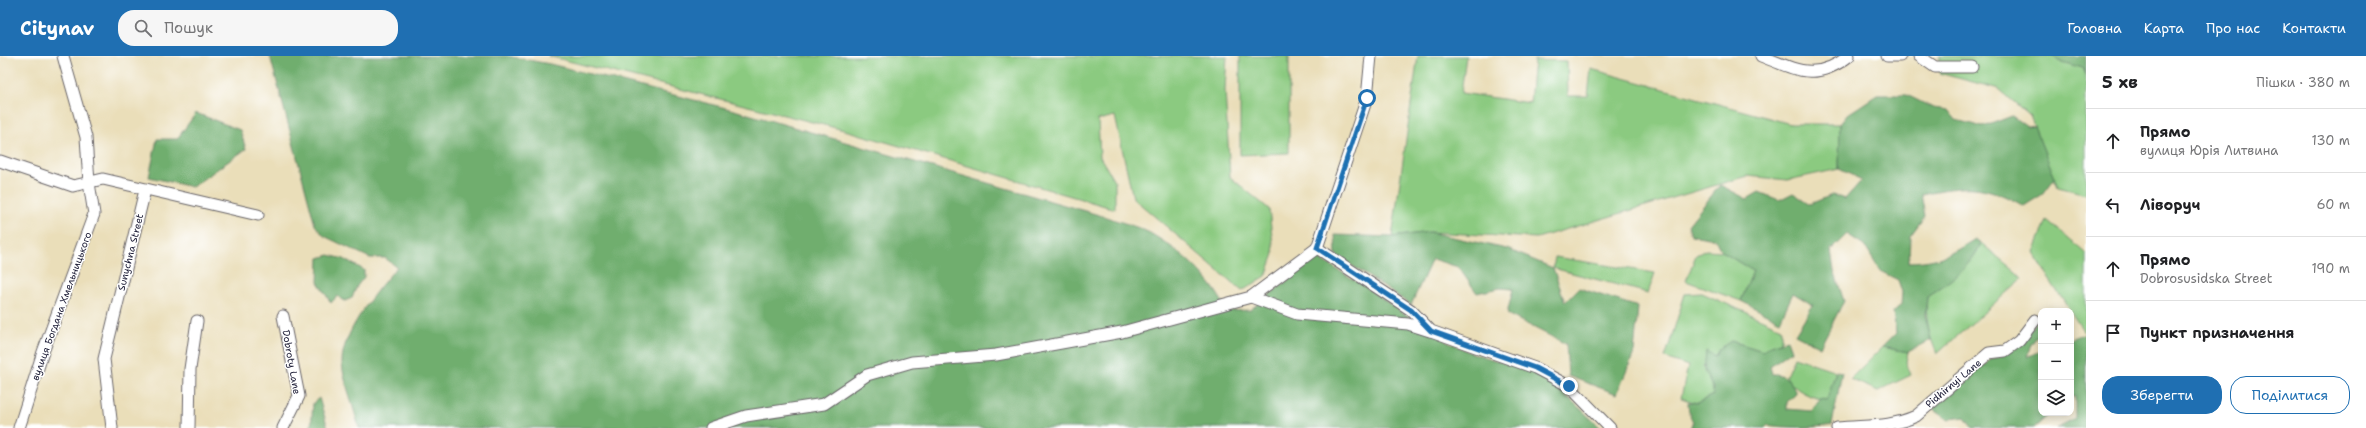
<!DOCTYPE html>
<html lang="uk">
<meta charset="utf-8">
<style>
:root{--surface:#fff;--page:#f6f6f6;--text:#202124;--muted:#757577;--line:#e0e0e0;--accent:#1f6fb2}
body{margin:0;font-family:"Shantell Sans",sans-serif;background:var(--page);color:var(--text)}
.controls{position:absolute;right:12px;bottom:12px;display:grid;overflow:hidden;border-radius:8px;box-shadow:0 2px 10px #0003}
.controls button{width:36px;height:36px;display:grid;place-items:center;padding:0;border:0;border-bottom:1px solid var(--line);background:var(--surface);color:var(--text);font:20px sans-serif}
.stop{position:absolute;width:12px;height:12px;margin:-9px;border:3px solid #1f6fb2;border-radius:50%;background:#fff}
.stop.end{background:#1f6fb2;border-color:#fff;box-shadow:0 1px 4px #0008}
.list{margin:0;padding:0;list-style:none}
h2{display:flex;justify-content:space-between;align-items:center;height:52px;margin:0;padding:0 16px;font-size:17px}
h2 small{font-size:13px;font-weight:400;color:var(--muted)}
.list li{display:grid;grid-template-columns:26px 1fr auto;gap:12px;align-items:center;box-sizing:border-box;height:64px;padding:0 16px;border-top:1px solid var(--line)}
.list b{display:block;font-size:15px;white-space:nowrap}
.list p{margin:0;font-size:13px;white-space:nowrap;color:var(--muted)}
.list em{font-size:13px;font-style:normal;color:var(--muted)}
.actions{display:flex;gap:8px;padding:12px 16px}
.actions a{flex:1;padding:9px 0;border:1px solid var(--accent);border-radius:16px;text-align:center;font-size:14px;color:var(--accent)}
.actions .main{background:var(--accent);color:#fff}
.icon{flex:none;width:22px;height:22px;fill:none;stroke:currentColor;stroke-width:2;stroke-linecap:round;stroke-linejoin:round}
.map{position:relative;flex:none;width:2086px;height:372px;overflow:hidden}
header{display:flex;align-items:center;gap:24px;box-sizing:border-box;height:56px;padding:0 20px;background:var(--accent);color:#fff}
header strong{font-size:19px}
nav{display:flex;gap:22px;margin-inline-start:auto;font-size:14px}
.search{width:280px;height:36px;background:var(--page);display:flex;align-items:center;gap:10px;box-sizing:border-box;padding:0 14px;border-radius:16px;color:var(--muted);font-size:15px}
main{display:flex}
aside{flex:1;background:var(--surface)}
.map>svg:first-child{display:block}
.green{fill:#8bca80;stroke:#56765e}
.forest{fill:#70ae6e;stroke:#496854}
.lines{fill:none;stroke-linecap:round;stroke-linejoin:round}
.minor-casing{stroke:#686467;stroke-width:13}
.minor{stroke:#fff;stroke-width:11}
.route{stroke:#1f6fb2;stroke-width:5}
.labels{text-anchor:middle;stroke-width:3;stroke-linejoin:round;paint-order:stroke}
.street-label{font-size:10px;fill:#22223b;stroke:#fff}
</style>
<header>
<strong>Citynav</strong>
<div class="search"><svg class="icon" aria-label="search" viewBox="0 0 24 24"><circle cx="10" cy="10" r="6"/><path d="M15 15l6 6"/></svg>Пошук</div>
<nav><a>Головна</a><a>Карта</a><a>Про нас</a><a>Контакти</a></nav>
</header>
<main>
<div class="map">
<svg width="2086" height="372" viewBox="0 0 2086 372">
<rect width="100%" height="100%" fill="#fff"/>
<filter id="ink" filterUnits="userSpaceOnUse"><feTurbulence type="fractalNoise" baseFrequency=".025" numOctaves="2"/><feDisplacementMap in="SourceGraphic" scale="8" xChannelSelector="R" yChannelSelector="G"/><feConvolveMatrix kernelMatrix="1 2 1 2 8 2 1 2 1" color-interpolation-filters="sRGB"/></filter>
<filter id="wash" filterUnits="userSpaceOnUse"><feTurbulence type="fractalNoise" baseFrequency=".012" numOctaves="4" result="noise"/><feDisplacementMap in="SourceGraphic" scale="16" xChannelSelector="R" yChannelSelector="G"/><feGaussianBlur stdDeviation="0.9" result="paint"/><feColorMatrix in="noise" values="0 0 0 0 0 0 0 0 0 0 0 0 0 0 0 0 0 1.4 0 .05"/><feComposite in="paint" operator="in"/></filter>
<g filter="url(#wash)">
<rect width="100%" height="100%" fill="#eadeb9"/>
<!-- green -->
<g class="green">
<path d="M548 0H1227L1225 34 1230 121 1269 153 1274 198 1266 220 1242 235 1133 142 1115 60 1098 64 1100 101 1115 126V153L848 75Z"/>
<path d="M1240 0H1289V97L1240 99Z"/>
<path d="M1418 0H1466L1461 37 1530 47 1534 4 1567 5 1568 40H1588L1591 13 1791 68H1840L1839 113 1788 124 1747 120 1537 182 1429 176 1392 181Z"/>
<path d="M1939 0H2053L2058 5 2083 12 2086 19V138L2058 131 2030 60 1999 33 1939 17Z"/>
<path d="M2047 164 2086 198V279L2049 223 2034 196Z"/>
<path d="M1981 187 2023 222 1937 298C1928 278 1925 261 1927 241 1948 226 1971 211 1981 187Z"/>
<path d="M1706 194 1721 195 1753 215 1741 245 1686 225 1696 199Z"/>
<path d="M1555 201 1655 217 1648 237 1553 212Z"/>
<path d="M1702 237 1781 272V285L1763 295 1731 285 1703 310 1713 333V339L1697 347 1681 342 1688 310 1665 302 1685 238Z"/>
<path d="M1882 291 1908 296 1906 306 1911 319 1878 335 1850 323Z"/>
<path d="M1794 301 1836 315 1827 344C1811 342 1793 334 1786 320Z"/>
</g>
<!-- forest -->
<g class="forest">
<path d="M270 0H507L550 8 734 54 1106 161C1120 166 1137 170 1150 177 1181 195 1212 222 1227 255L1250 254 1317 201 1367 232 1430 276 1469 296 1531 315 1560 334 1601 372H359C355 355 343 323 342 307 341 277 378 232 397 211L385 202H370L324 180 315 169Z"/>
<path d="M2053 0H2086V19L2083 12 2058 5Z"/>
<path d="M1877 39H1907L1933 52 1948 54 1956 64 1983 71 2012 60 2027 71 2034 70 2055 122 2043 138 2024 150C1983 127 1966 129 1921 138L1925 160 1910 180 1909 206C1940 205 1949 199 1975 183L1981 187C1971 212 1948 226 1927 241L1925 259 1931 284 1908 296 1882 291 1896 277 1893 256 1901 249 1902 236 1898 224 1880 215 1864 189 1847 178 1831 194 1834 215 1844 245 1820 291 1795 278 1813 249 1793 237 1780 265 1741 245 1753 215 1721 195 1715 183 1691 179 1688 169 1720 129 1747 143 1759 136 1779 144 1793 137 1810 148 1832 139 1845 143 1862 124 1839 113 1840 68 1848 58Z"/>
<path d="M196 57 240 74 246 93 192 131 149 121 157 83H177Z"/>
<path d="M1429 176 1507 193 1553 212 1565 246 1579 232 1638 251 1634 297 1617 338 1568 320 1566 288 1507 258 1513 233 1500 232 1477 237 1458 211 1432 203 1411 249 1336 199 1335 179 1392 181Z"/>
<path d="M329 199 344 203 364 214V221L357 230 352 242 345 245 337 240 331 247 318 226 319 202Z"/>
<path d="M2041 260V274L2031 289 2027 301 2041 295V357H2051L2034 372H1973L1965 361 1949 363 1933 352 1990 303C2015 299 2027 280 2041 260Z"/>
<path d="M2083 278 2086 279V372H2056L2075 362V340L2071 342V283Z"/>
<path d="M1787 284 1791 295 1770 310 1772 318C1785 317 1792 326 1796 338L1787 346V353L1812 355 1820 343 1827 344 1836 315 1842 316 1832 369C1822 372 1780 372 1768 369L1765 372H1690L1693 366 1689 357 1688 346 1697 347 1713 339V332L1704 315 1706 295 1715 300 1719 293 1731 285 1763 295 1771 289Z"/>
<path d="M319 342 328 372H311L313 347Z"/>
</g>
</g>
<g filter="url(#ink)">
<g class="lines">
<!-- minor casing -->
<g class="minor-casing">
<g id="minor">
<path d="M1761 0C1797 14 1815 26 1849 0"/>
<path d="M1887 0H1900"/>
<path d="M1919 0 1935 11H1972"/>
<path d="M0 105 73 130 103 123 258 159"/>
<path d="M1317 192 1411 254 1431 275 1535 312 1569 330 1610 372"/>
<path d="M1317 192 1367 42 1371 0"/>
<path d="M1251 241 1297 258 1408 268 1430 275"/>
<path d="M19 372 43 296 94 158 89 127 86 81 63 0"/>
<path d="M112 372 104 303 145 134"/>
<path d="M189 372 190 313 197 265"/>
<path d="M283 372 299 340 283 260"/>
<path d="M711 372 746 360 824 348 867 319 912 306 996 299 1122 276 1251 241 1317 192"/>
<path d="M1837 372C1864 369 1890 372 1916 360L1989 297 2005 295 2019 285 2035 264"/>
</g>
</g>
<!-- minor -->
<use href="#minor" class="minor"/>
</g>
</g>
<g class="lines" filter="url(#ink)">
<!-- route -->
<path class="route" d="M1367 42 1317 192 1411 254 1431 275 1535 312 1569 330"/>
</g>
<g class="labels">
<!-- street labels -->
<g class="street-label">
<text transform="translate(130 196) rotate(-76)" y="4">Sunychna Street</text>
<text transform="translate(61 250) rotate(-70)" y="4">вулиця Богдана Хмельницького</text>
<text transform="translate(292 306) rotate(80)" y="4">Dobroty Lane</text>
<text transform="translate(1953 327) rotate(-40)" y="4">Pidhirnyi Lane</text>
</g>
</g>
</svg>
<div class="controls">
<button>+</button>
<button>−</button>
<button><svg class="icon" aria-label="layers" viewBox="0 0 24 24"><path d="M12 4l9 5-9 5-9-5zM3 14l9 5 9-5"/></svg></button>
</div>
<div class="stop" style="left:1367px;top:42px"></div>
<div class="stop end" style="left:1569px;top:330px"></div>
</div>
<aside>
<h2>5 хв<small>Пішки · 380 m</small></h2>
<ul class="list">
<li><svg class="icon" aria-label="ahead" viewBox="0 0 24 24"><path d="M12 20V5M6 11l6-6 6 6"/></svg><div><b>Прямо</b><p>вулиця Юрія Литвина</p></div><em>130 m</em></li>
<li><svg class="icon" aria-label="left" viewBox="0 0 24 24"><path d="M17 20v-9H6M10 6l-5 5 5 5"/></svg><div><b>Ліворуч</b></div><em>60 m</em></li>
<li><svg class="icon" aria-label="ahead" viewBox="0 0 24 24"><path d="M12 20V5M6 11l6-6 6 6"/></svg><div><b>Прямо</b><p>Dobrosusidska Street</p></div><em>190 m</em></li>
<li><svg class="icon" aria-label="arrive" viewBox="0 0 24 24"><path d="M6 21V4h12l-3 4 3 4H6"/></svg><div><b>Пункт призначення</b></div></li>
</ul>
<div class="actions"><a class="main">Зберегти</a><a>Поділитися</a></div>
</aside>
</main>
